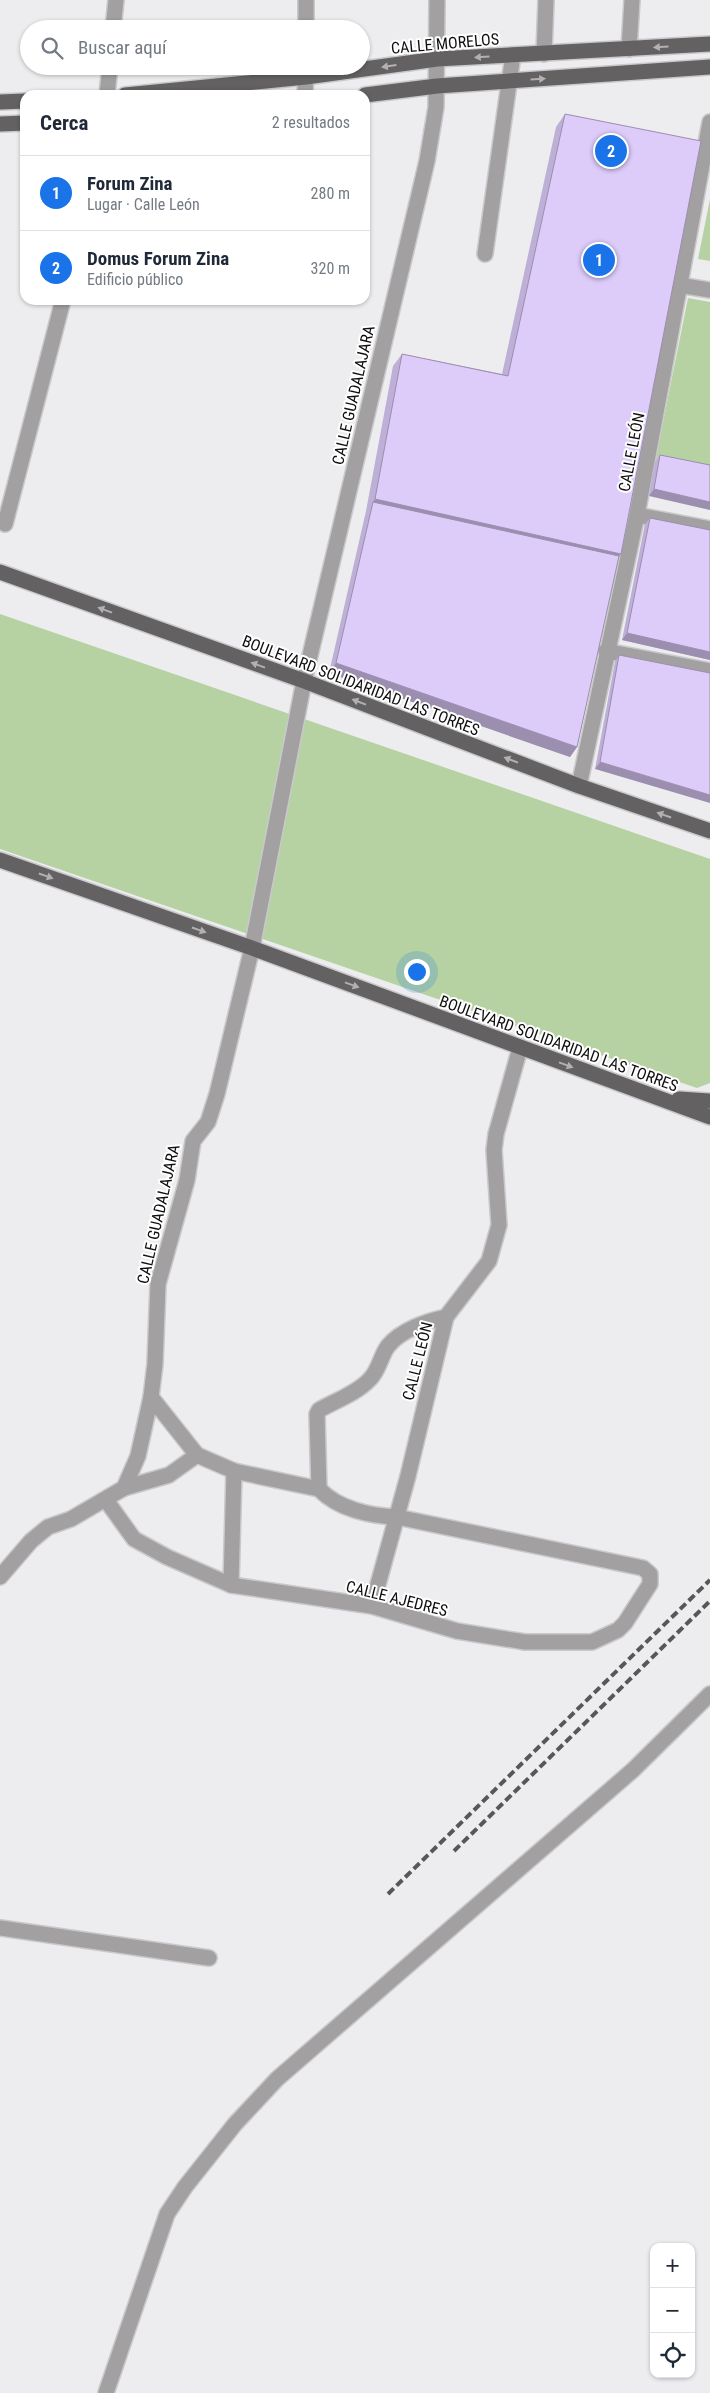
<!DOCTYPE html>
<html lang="es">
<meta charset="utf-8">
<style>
:root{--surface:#fff;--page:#f2f2f3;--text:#1f2937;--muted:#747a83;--line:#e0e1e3;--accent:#1a73e8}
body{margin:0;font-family:"Roboto Condensed",sans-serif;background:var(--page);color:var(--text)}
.controls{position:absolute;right:15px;bottom:15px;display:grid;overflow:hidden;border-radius:10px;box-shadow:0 1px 4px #0004}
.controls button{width:45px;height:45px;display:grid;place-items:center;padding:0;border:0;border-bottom:1px solid var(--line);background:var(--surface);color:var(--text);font:25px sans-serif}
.you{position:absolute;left:416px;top:971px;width:18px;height:18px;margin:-12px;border:4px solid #fff;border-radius:50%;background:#1a73e8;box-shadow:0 0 0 8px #1a73e833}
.badge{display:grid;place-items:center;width:32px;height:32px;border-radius:50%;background:var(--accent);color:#fff;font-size:16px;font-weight:700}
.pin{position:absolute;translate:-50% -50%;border:2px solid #fff;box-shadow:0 1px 5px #0006}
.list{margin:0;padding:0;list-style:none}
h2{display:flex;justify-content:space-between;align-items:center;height:65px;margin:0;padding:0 20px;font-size:21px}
h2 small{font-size:16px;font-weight:400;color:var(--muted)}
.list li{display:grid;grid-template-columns:32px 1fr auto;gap:15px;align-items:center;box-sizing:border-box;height:75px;padding:0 20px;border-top:1px solid var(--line)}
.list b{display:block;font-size:19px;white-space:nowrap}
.list p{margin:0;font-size:16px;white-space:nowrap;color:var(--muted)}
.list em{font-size:16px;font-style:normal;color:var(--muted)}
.icon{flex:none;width:28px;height:28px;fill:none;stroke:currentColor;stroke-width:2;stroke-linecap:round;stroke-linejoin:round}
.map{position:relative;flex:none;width:710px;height:2393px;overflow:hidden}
.search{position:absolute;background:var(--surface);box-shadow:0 1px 4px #0004;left:20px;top:20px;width:350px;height:55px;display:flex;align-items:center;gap:12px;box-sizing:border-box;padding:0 18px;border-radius:28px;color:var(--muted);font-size:19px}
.panel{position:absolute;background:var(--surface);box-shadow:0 1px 4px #0004;left:20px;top:90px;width:350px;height:215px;border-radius:15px}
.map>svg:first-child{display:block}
.green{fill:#b6d2a3}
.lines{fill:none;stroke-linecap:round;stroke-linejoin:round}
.minor-casing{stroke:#c9c9cc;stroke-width:18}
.major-casing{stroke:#c9c9cc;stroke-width:18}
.minor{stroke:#a2a0a1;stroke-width:15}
.major{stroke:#646162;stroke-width:15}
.rail{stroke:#575758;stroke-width:4;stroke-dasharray:8 4;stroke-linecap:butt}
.wall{fill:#beafd7}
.shaded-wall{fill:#9b8eaf}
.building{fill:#ddcbfa;stroke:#9b8eaf}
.oneway{fill:#b2b0b0}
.labels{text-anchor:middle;stroke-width:4;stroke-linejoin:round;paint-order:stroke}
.street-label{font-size:16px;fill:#0f0f10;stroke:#fff}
</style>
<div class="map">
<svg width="710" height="2393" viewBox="0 0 710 2393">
<rect width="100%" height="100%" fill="#ededf0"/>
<!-- green -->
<g class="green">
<path d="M710 199V261L698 259Z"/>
<path d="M688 298 710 302V472L655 462Z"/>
<path d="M0 614 710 859V1083L697 1088 0 849Z"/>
</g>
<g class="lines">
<!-- minor casing -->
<g class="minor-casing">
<g id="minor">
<path d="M306 0V29"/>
<path d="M113 29 116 0"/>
<path d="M629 49 632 0"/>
<path d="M544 54 546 0"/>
<path d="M107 95 110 66"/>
<path d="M305 95 306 66"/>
<path d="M485 254 513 55"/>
<path d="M679 285 710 290"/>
<path d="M637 515 710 529"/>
<path d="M5 524 63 300"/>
<path d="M606 651 710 671"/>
<path d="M579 786 637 515 710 122"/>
<path d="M151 1397 197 1455 234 1471 231 1585"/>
<path d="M234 1471 319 1489"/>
<path d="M124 1488 169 1475 197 1455"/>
<path d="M106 1500 134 1539 167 1557 231 1585 372 1606 457 1631 525 1642H592L618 1630 625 1623 650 1584V1574L643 1568 397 1517C370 1516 338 1509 319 1489L317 1414 319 1410C335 1401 357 1393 369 1380 379 1371 380 1357 388 1346 401 1330 427 1321 446 1317"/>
<path d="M0 1577 31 1541 48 1527 71 1519 124 1488 138 1456 151 1397 155 1364 158 1284 187 1180 193 1141 208 1122 217 1094 252 948 304 681 427 161 436 107 437 0"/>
<path d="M372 1606 408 1476 446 1317 489 1261 499 1225 494 1150 496 1134 520 1048"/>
<path d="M0 1928 209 1958"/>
<path d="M106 2393 167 2214 185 2187 235 2124 277 2079 633 1770 710 1694"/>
</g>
</g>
<!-- major casing -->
<g class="major-casing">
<g id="major">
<path d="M125 95 306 77 437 59 710 44"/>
<path d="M365 95 437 86 710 67"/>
<path d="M0 102 25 101"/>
<path d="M0 124 25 123"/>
<path d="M0 572 304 681 579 786 710 831"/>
<path d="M0 860 252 948 710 1117"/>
<path d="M679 1099 710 1101"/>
</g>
</g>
<!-- minor -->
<use href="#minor" class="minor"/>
<!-- major -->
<use href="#major" class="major"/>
<!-- rail -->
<g class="rail">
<path d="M454 1851 710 1601"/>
<path d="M388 1894 710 1580"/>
</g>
</g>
<!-- wall -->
<g class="wall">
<path d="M565 114 619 556 577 747 570 757 329 673 366 511 393 366 402 354 502 374 556 127Z"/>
<path d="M660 455 710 465 649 496 655 462Z"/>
<path d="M650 518 710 530V660L622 640 645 524Z"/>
<path d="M619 655 710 673 595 769 615 662Z"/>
</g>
<!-- shaded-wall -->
<g class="shaded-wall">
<path d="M654 489 710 502V510L649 496Z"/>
<path d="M375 499 621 554 612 566 373 502Z"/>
<path d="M627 633 710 652V660L622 640Z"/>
<path d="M336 663 577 747 570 757 329 673Z"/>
<path d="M600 762 710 795V803L595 769Z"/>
</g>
<!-- building -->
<g class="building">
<path d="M565 114 701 141 621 554 375 499 402 354 508 376Z"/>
<path d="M660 455 710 465V502L654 489Z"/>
<path d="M373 502 619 556 577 747 336 663Z"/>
<path d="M650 518 710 530V652L627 633Z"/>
<path d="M619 655 710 673V795L600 762Z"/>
</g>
<!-- one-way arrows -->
<defs><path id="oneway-solid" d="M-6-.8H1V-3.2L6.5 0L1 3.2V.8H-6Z" transform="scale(1.25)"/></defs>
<g class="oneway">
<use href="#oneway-solid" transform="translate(661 47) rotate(176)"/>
<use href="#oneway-solid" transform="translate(482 57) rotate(177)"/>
<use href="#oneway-solid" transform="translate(389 66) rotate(172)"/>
<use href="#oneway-solid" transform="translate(538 79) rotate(-4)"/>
<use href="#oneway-solid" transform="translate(105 610) rotate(-160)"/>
<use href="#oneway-solid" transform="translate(258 665) rotate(-160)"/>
<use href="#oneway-solid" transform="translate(359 702) rotate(-159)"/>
<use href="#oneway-solid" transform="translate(511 760) rotate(-159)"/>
<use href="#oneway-solid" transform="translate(664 815) rotate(-161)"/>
<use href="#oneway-solid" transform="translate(46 876) rotate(19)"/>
<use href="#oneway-solid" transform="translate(199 930) rotate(19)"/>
<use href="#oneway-solid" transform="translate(352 985) rotate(20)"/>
<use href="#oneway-solid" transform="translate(566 1065) rotate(20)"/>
</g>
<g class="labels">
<!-- street labels -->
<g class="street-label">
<text transform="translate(445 43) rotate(-5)" y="6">CALLE MORELOS</text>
<text transform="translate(353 395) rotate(-77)" y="6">CALLE GUADALAJARA</text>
<text transform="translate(631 452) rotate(-79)" y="6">CALLE LEÓN</text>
<text transform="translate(361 685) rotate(21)" y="6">BOULEVARD SOLIDARIDAD LAS TORRES</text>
<text transform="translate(559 1043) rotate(20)" y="6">BOULEVARD SOLIDARIDAD LAS TORRES</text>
<text transform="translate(158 1214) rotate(-77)" y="6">CALLE GUADALAJARA</text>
<text transform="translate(417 1361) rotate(-76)" y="6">CALLE LEÓN</text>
<text transform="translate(397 1598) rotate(14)" y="6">CALLE AJEDRES</text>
</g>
</g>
</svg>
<div class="controls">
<button>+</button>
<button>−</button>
<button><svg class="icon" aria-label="locate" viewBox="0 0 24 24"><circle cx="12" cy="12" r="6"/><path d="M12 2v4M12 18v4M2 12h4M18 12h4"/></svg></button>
</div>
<div class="you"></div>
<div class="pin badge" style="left:599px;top:260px">1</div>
<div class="pin badge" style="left:611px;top:151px">2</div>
<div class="search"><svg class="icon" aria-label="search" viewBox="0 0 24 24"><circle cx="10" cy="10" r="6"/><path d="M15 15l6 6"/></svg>Buscar aquí</div>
<section class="panel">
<h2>Cerca<small>2 resultados</small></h2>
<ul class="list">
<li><span class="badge">1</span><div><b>Forum Zina</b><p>Lugar · Calle León</p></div><em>280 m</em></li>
<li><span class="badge">2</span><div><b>Domus Forum Zina</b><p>Edificio público</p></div><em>320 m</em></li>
</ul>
</section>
</div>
